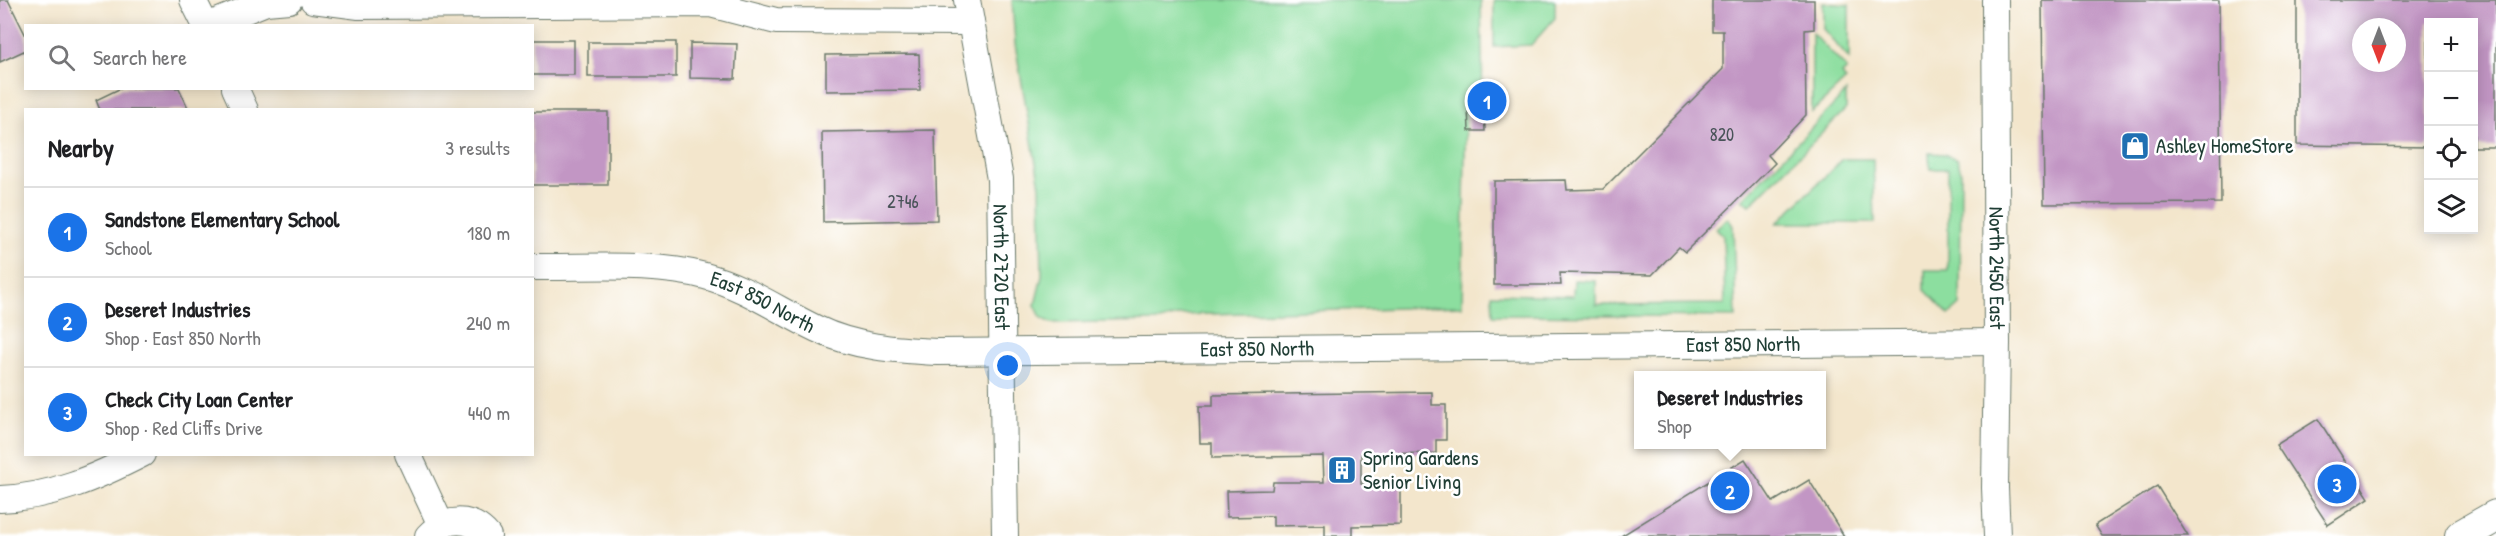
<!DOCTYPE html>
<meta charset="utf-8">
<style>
:root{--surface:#fff;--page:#f6f6f6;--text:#202124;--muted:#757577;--line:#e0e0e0;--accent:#1a73e8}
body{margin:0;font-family:"Patrick Hand",sans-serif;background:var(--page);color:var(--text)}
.controls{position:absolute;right:18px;top:18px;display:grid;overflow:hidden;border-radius:0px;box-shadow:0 3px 15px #0003}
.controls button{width:54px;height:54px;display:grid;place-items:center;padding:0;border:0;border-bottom:2px solid var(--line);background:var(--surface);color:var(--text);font:30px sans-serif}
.compass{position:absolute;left:2352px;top:18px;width:54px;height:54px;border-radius:50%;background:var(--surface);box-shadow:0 3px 15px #0003;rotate:180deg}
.you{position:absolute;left:1008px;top:366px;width:21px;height:21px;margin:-15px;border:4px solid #fff;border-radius:50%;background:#1a73e8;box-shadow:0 0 0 9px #1a73e833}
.badge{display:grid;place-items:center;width:39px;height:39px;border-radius:50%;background:var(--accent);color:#fff;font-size:20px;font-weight:700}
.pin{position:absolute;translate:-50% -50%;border:3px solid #fff;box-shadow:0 2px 6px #0006}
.popup{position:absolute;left:1634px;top:371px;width:192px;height:78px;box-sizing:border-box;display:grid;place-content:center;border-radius:0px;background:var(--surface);filter:drop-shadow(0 2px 4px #0005);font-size:20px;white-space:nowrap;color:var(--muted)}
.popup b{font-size:22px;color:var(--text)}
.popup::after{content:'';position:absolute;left:50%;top:100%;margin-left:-12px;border:12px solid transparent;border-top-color:var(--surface)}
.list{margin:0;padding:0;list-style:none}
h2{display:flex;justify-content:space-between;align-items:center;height:78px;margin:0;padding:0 24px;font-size:26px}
h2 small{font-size:20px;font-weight:400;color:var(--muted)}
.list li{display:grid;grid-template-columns:39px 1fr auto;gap:18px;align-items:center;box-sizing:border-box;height:90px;padding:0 24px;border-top:2px solid var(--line)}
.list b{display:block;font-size:22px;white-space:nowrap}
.list p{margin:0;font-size:20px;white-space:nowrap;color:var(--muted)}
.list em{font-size:20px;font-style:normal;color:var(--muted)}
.icon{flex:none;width:33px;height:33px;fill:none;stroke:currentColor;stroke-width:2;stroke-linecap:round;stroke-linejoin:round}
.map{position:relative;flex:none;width:2496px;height:536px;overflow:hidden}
.search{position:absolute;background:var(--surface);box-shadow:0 3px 15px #0003;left:24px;top:24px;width:510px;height:66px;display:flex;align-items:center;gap:15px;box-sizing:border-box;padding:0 21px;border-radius:0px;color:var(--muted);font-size:22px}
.panel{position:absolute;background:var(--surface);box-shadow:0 3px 15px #0003;left:24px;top:108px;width:510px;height:348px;border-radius:0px}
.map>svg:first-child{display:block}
.green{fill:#8cde9f;stroke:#568e6a;stroke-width:1.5}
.building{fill:#c296c4;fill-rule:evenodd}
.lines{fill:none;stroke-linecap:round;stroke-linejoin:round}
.minor-casing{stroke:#697869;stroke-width:28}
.major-casing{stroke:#697869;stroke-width:34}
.minor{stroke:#fff;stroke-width:26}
.major{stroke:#fff;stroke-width:32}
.labels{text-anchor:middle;stroke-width:5;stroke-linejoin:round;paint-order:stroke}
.number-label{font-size:18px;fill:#485358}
.poi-label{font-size:21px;fill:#1f3d34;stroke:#fff;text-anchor:start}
.street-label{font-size:21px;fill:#1f3d34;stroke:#fff}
</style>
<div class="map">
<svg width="2496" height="536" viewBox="0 0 2496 536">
<rect width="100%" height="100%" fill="#fff"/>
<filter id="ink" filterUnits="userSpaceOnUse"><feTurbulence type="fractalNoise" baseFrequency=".0167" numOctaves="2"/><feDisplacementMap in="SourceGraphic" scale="12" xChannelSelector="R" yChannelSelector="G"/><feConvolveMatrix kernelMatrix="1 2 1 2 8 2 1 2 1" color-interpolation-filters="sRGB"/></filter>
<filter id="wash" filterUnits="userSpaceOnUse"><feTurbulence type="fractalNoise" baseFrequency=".008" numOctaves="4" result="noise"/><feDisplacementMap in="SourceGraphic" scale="24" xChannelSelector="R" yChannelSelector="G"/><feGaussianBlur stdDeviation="1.35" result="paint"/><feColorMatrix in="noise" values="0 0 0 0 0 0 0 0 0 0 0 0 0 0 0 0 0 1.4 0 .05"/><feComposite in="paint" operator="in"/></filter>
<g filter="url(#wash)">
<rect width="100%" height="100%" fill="#f3e6cc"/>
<!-- green -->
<g class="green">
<path d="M1012 0H1481L1483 104H1466L1462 306 1181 315 1160 321 1051 323 1041 317 1035 305 1042 276 1040 186 1015 44Z"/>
<path d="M1494 0H1555V18L1531 45 1494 47Z"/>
<path d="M1823 3 1849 5V59L1823 29Z"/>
<path d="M1812 33 1847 69 1842 74 1846 80 1812 112Z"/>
<path d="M1846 92V109L1750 205 1742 200Z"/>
<path d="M1929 153 1944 154 1957 159 1961 171 1960 305 1949 315 1925 290V270H1948V169H1930Z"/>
<path d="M1843 159H1873L1875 223H1777Z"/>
<path d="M1728 218 1733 226 1736 317 1493 315 1492 294 1573 296 1574 280 1596 281V305L1725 304 1723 235 1716 228Z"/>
</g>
<g id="blocks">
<!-- building -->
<g class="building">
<path d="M0 0H8L26 36V50L0 62Z"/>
<path d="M1712 0H1814V29L1805 30 1806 115 1768 155 1775 163 1685 252 1679 247 1652 275 1560 273 1561 285H1494V181L1566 180 1567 190 1603 189 1723 69V31H1712Z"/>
<path d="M2042 0H2219L2221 203 2044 204Z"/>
<path d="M2297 0H2496V147H2474V22H2428V147L2297 145ZM2361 27H2397V63H2361Z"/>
<rect x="532" y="40" width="42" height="35"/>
<rect x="588" y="42" width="88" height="35"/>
<path d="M690 43 737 44 735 79 690 78Z"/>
<path d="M919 54 920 90 826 91V55Z"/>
<path d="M121 88H179L189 110H100L96 100Z"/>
<path d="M1484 107 1485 131H1469L1468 108Z"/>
<rect x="532" y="112" width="76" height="73"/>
<path d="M935 130 937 220 823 222 822 132Z"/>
<path d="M1432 392V405H1446V440H1436V453L1361 454V484L1401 483V525L1352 526V536H1325V525L1273 526V516L1227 517 1226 491 1272 490 1273 482H1324L1323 456 1212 458V443H1200L1199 406H1213V395Z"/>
<path d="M2318 419 2369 498 2328 525 2276 445Z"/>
<path d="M1745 459 1773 502 1809 480 1844 536H1621Z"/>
<path d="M2157 486 2188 536H2102L2095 525Z"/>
</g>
</g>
</g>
<g filter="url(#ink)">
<use href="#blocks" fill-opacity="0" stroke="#697869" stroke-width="1.5"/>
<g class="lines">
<!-- minor casing -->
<g class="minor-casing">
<g id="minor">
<path d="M193 0 206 26"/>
<path d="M313 0 359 6 710 4 776 21 971 22"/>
<path id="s1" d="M967 0 1000 179 1005 536"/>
<path id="s2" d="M1995 0 1997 342 1995 488 1997 536"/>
<path d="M207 26 266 2 289 0"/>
<path d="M235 88 245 110"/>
<path id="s3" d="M532 267C588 268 652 262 705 276 746 287 779 311 817 329 854 347 896 350 937 352L1997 342"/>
<path d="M408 454 441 525"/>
<path d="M0 499C52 497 97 477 142 454"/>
<path d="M428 536C445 517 471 516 488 536"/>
</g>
</g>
<!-- major casing -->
<g class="major-casing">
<path id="major" d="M2461 536 2496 516"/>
</g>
<!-- minor -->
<use href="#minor" class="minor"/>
<!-- major -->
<use href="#major" class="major"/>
</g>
</g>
<!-- icons -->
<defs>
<g id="shop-square" transform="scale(1.5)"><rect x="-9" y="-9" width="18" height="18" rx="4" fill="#1f6fb2" stroke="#fff"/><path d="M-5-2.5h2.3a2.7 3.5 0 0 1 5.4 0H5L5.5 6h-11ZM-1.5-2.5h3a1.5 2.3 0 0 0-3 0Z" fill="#fff"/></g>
<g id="building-square" transform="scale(1.5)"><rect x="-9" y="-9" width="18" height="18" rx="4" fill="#1f6fb2" stroke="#fff"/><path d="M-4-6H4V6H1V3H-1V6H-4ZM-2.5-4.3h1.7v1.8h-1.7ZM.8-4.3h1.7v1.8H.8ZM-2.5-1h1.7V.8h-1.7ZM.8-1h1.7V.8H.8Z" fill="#fff"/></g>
</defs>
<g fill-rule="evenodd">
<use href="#shop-square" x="2135" y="146"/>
<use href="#building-square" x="1342" y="470"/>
</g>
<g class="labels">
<!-- number labels -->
<g class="number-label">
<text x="1722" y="141">820</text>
<text x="903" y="208">2746</text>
</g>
<!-- poi labels -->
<g class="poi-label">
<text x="2156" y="153">Ashley HomeStore</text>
<text x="1363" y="465">Spring Gardens<tspan x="1363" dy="24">Senior Living</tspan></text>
</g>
<!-- street labels -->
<g class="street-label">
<text dy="7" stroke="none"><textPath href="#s1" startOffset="270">North 2720 East</textPath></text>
<text dy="7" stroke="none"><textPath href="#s2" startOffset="268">North 2450 East</textPath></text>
<text dy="7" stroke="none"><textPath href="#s3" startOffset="237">East 850 North</textPath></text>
<text dy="7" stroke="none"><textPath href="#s3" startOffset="1227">East 850 North</textPath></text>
<text dy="7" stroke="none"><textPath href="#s3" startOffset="741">East 850 North</textPath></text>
</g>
</g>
</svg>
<div class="controls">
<button>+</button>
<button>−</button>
<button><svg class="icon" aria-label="locate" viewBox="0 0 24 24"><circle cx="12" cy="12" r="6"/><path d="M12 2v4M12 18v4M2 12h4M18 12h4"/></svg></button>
<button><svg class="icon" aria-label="layers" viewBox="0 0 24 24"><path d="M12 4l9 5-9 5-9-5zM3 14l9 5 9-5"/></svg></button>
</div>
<svg class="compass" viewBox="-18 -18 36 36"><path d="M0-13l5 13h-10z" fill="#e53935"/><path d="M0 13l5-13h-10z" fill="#757577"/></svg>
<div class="you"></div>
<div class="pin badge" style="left:1487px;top:101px">1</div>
<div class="pin badge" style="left:1730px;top:491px">2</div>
<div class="popup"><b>Deseret Industries</b>Shop</div>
<div class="pin badge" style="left:2337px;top:484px">3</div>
<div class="search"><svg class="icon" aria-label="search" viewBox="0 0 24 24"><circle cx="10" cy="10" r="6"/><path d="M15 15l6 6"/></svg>Search here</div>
<section class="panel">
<h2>Nearby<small>3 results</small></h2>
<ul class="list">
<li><span class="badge">1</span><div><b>Sandstone Elementary School</b><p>School</p></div><em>180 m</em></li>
<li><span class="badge">2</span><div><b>Deseret Industries</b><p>Shop · East 850 North</p></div><em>240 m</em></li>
<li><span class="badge">3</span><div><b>Check City Loan Center</b><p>Shop · Red Cliffs Drive</p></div><em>440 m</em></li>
</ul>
</section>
</div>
